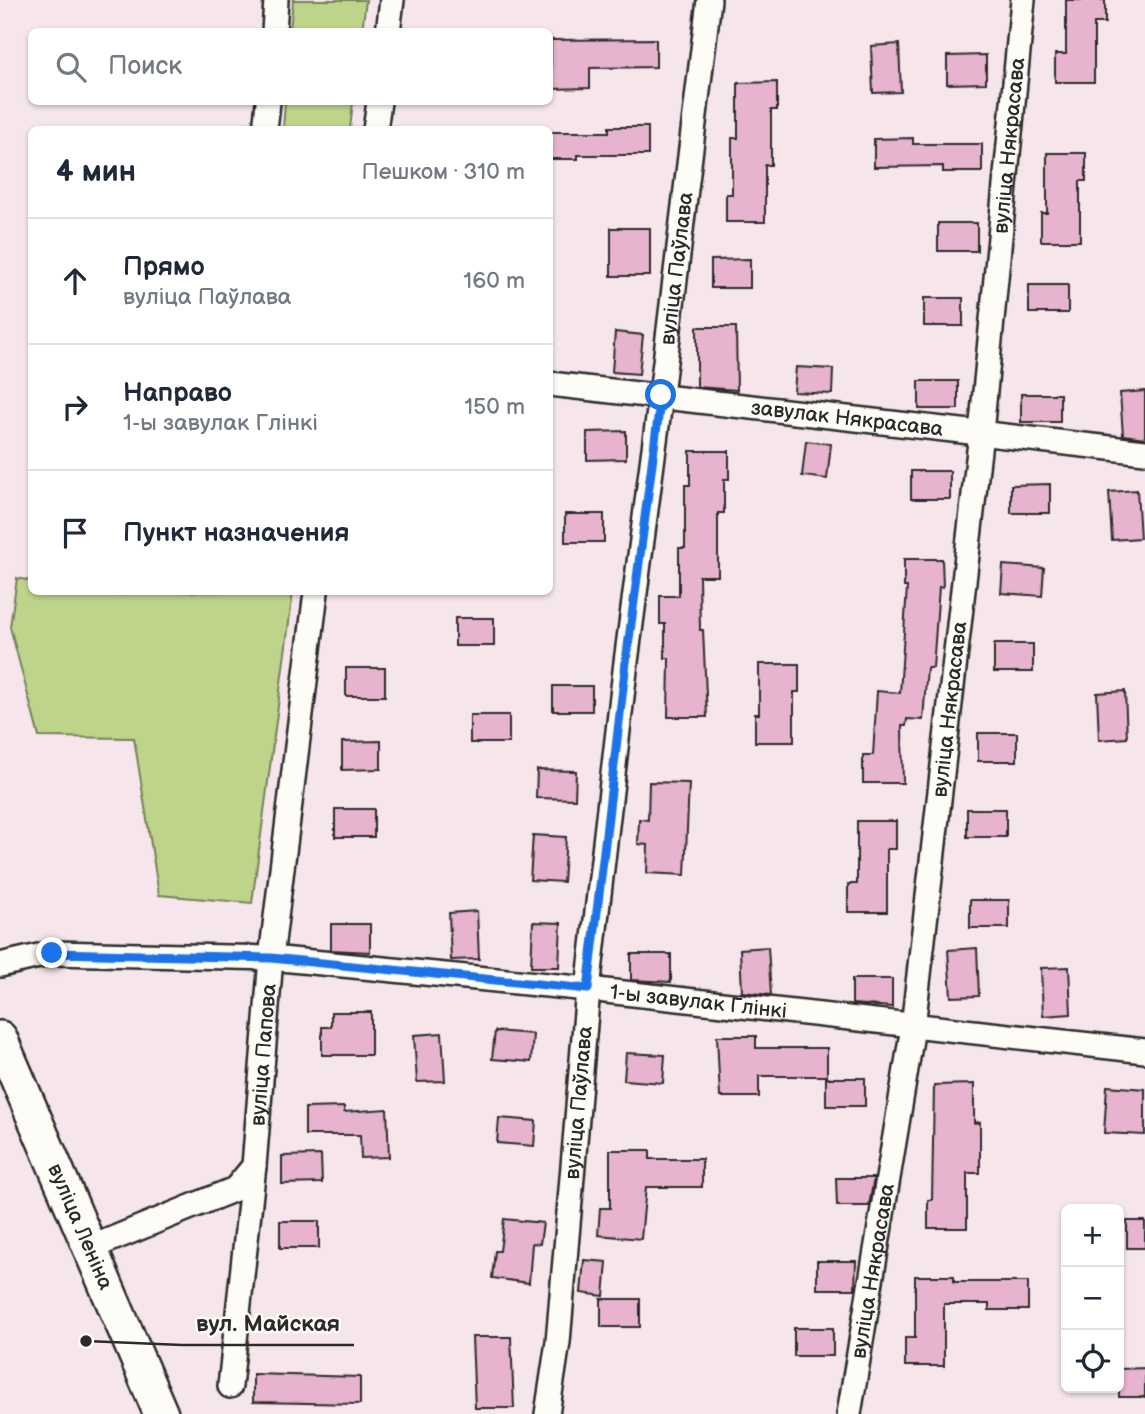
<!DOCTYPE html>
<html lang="ru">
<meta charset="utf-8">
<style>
:root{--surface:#fff;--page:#f2f2f3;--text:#1f2937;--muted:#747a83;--line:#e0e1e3}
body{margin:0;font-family:"Balsamiq Sans",sans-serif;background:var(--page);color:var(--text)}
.controls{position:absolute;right:21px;bottom:21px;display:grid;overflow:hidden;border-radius:10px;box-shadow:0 2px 5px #0004}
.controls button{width:63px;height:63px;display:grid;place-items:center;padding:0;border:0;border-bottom:2px solid var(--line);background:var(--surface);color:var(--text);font:35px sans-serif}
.stop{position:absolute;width:21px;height:21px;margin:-16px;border:5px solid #1a73e8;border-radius:50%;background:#fff}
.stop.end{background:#1a73e8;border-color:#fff;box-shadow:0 2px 7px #0008}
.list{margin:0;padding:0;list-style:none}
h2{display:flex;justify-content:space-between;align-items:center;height:91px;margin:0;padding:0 28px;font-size:30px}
h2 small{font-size:23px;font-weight:400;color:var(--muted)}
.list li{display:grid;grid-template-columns:46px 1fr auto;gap:21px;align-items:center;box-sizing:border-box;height:126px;padding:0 28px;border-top:2px solid var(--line)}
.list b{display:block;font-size:26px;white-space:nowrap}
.list p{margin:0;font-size:23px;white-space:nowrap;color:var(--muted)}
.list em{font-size:23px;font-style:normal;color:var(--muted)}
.icon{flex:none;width:38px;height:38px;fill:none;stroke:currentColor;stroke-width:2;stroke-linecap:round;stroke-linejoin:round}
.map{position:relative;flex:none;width:1145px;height:1414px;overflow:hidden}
.search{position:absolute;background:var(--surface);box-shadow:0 2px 5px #0004;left:28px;top:28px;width:525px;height:77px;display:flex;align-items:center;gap:18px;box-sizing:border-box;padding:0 24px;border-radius:10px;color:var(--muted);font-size:26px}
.panel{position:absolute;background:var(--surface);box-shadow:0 2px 5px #0004;left:28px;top:126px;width:525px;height:469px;border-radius:10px}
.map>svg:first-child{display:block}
.green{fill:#bed48a;stroke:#74805a;stroke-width:2}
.building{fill:#e7b3ce;stroke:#2b2b2b;stroke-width:2}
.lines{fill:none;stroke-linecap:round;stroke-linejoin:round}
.minor-casing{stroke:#2b2b2b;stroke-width:28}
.secondary-casing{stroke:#2b2b2b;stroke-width:38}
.minor{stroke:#fdfcf7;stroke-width:23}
.secondary{stroke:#fdfcf7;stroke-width:33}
.route{stroke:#1a73e8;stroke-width:9}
.labels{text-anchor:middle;stroke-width:5;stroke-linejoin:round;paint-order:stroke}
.street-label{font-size:21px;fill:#2b2b2b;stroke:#fdfcf7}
.leader{fill:none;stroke:#2b2b2b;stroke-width:2.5}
.callout-dot{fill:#2b2b2b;stroke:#fdfcf7;stroke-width:2.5}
.callout-label{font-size:23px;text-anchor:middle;font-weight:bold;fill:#2b2b2b;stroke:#fdfcf7;stroke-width:5;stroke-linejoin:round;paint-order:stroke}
</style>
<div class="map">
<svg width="1145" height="1414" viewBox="0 0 1145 1414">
<rect width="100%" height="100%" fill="#f6e6eb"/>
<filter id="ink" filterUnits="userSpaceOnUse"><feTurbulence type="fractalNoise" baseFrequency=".0143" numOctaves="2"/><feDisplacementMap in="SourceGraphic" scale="14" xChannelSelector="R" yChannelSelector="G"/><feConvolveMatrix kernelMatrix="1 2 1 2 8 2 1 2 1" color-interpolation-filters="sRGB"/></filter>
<g filter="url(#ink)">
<!-- green -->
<g class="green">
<path d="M293 0H366L362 31H290Z"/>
<path d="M285 102H353L350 129H283Z"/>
<path d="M17 578 31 581 32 592H101L120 595 131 592H293L252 903 159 895 134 738 39 737 10 627Z"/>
</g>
<!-- building -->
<g class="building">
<path d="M1066 0H1105V23H1094V82H1055V54H1066Z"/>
<path d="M656 39V67L590 68V88L551 89V40Z"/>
<path d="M899 44 901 92 873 93 871 46Z"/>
<path d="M986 55V83L947 84V56Z"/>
<path d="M777 82V110H771V165H765V222H726V194H732V138H738V83Z"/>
<path d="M609 127H648V155H578V159H550V132H609Z"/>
<path d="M913 138V144H982V172H943V166L874 167V139Z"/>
<path d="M1047 153H1086V181H1080V241H1041V213H1047Z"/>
<rect x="938" y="223" width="39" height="28"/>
<rect x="611" y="228" width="39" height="48"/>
<path d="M750 259V288H711V260Z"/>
<rect x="1029" y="285" width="39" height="28"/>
<rect x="924" y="298" width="39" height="28"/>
<path d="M697 327H736L737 390 697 387Z"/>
<path d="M615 332 643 335 639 374 612 372Z"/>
<path d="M796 367 833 369 832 394 794 392Z"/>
<rect x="919" y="381" width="39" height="28"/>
<path d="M1145 391V438L1123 435 1120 393Z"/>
<rect x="1021" y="394" width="39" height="28"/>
<path d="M626 431V459L587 460V432Z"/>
<path d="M806 441 831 444 827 479 802 476Z"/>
<path d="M690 451H729V479H724V513H718V576H699L700 630H703L707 717H668L669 658H665V624H660V596H679V548H685V485H690Z"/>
<rect x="911" y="471" width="39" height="28"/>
<path d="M1050 484V513H1011V485Z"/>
<path d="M1137 490 1140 538 1112 540 1109 492Z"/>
<rect x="565" y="514" width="39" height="28"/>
<path d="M904 559H942L943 587H939L933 668H927L923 720 907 719 906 726H902L903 783H863V755H873L877 691 900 693 907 587H904Z"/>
<path d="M1003 565 1044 568 1042 596 1001 593Z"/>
<rect x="455" y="618" width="39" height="28"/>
<rect x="994" y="644" width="39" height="28"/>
<path d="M759 664H799V692H794V742H755V714H759Z"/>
<rect x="346" y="668" width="39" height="28"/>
<rect x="553" y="686" width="39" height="25"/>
<path d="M1125 691 1127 738 1099 740 1097 693Z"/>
<rect x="470" y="715" width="39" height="28"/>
<rect x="978" y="733" width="39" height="28"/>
<path d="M381 741V769L342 770V742Z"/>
<path d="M537 770 576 771 575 799 536 798Z"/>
<path d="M649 782 689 783 685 875 647 873 648 845 638 844 639 819 648 820Z"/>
<rect x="335" y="809" width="39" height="28"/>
<rect x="967" y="809" width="39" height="28"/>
<path d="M857 821H896V849H887V912H848V884H857Z"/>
<path d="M533 835 566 837 563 882 530 880Z"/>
<rect x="970" y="900" width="39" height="28"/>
<path d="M477 911 479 959 451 960 449 913Z"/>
<path d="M533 922 561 923 559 967H531Z"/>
<path d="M331 924H370V952L331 950Z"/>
<path d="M768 947 771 995 742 992 740 949Z"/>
<path d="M977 948 979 996 951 997 948 950Z"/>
<path d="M631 954H671V982L631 980Z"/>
<path d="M1069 967 1071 1014 1043 1016 1041 968Z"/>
<path d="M852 979H892V1007L852 1004Z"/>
<path d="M331 1012H371V1055H322V1027H331Z"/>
<path d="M495 1031 533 1034 531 1062 492 1059Z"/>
<path d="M442 1033 445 1081 417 1082 414 1035Z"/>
<path d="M717 1036H756V1048H827V1076H759V1097H720Z"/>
<path d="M626 1053 665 1055 663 1083 624 1080Z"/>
<rect x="826" y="1078" width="39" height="28"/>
<path d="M974 1084V1123L980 1122V1173H967V1228H928V1200H932L934 1085Z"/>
<path d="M1107 1086 1145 1089V1135L1104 1133Z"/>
<path d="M344 1107V1112L387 1109 389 1157 361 1158 360 1135H305V1108Z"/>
<path d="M499 1118 536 1121 534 1146 497 1143Z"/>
<path d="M610 1150H650V1159H702V1187H646L641 1239 598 1235 600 1208H610Z"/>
<path d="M321 1155 322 1183 282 1184V1156Z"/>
<path d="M836 1178H874L869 1206H837Z"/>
<path d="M504 1219 543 1223 540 1244 532 1243 529 1283 492 1278 495 1251H500Z"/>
<rect x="280" y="1221" width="39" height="27"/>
<rect x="1127" y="1221" width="18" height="27"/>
<path d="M584 1260 607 1262 604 1296 581 1293Z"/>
<path d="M817 1261H856L855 1289H817Z"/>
<path d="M915 1276H954V1282H1028V1310H989V1304H944V1366H905V1338H915Z"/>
<rect x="601" y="1299" width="39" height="28"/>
<rect x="794" y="1328" width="39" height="28"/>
<path d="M472 1337H511L514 1408H475Z"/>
<path d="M1145 1368V1397H1119V1369Z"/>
<path d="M253 1374 360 1377V1404L253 1402Z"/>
</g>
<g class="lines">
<!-- minor casing -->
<g class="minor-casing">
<g id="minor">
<path d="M274 32 276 0"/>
<path d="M388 32 392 0"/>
<path d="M265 130 268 102"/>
<path d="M375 130 379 102"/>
<path id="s1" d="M550 384 1145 452"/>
<path id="s2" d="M0 965 52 953 271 958 588 989 1145 1051"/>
<path id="s3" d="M90 1248 235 1189 254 1166 271 958 316 592"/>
<path d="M230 1386 254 1166"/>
<path id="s4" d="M547 1414 558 1342 588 989 626 662 661 395 709 0"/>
<path id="s5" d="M849 1414 913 1027 981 433 1023 0"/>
</g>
</g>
<!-- secondary casing -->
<g class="secondary-casing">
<g id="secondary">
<path id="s6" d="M0 1038 161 1414"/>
</g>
</g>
<!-- minor -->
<use href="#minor" class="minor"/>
<!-- secondary -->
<use href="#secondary" class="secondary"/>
</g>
</g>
<g class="lines" filter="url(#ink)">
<!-- route -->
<path class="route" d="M52 953 271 958 588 989 626 662 661 395"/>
</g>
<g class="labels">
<!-- street labels -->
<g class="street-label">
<text dy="7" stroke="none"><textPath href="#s5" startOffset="1279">вуліца Някрасава</textPath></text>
<text dy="7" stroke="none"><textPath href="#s4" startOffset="1153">вуліца Паўлава</textPath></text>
<text dy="7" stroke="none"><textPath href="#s1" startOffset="299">завулак Някрасава</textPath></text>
<text dy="7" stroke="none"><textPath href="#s5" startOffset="712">вуліца Някрасава</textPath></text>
<text dy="7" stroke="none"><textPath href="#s2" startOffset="702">1-ы завулак Глінкі</textPath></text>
<text dy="7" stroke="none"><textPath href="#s3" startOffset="298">вуліца Папова</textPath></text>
<text dy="7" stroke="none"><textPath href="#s4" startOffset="313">вуліца Паўлава</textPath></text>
<text dy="7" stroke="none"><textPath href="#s6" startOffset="205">вуліца Леніна</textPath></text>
<text dy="7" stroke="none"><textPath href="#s5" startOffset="145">вуліца Някрасава</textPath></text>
</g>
</g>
<!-- callouts -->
<path class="leader" d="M86 1341L182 1345H354"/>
<circle class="callout-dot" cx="86" cy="1341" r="7"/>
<g class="callout-label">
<text x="268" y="1331">вул. Майская</text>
</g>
</svg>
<div class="controls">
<button>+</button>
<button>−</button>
<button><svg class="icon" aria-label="locate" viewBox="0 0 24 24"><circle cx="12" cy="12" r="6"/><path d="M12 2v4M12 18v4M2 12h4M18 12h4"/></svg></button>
</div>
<div class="stop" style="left:661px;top:395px"></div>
<div class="stop end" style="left:52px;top:953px"></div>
<div class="search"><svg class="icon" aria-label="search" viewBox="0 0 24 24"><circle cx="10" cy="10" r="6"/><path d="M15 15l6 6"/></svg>Поиск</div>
<section class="panel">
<h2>4 мин<small>Пешком · 310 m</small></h2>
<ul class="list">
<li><svg class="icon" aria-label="ahead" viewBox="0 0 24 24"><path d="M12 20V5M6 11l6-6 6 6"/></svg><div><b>Прямо</b><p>вуліца Паўлава</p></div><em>160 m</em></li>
<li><svg class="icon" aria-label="right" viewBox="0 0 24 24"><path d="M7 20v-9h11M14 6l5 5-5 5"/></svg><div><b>Направо</b><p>1-ы завулак Глінкі</p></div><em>150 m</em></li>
<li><svg class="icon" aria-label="arrive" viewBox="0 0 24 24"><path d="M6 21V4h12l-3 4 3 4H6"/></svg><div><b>Пункт назначения</b></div></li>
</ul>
</section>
</div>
